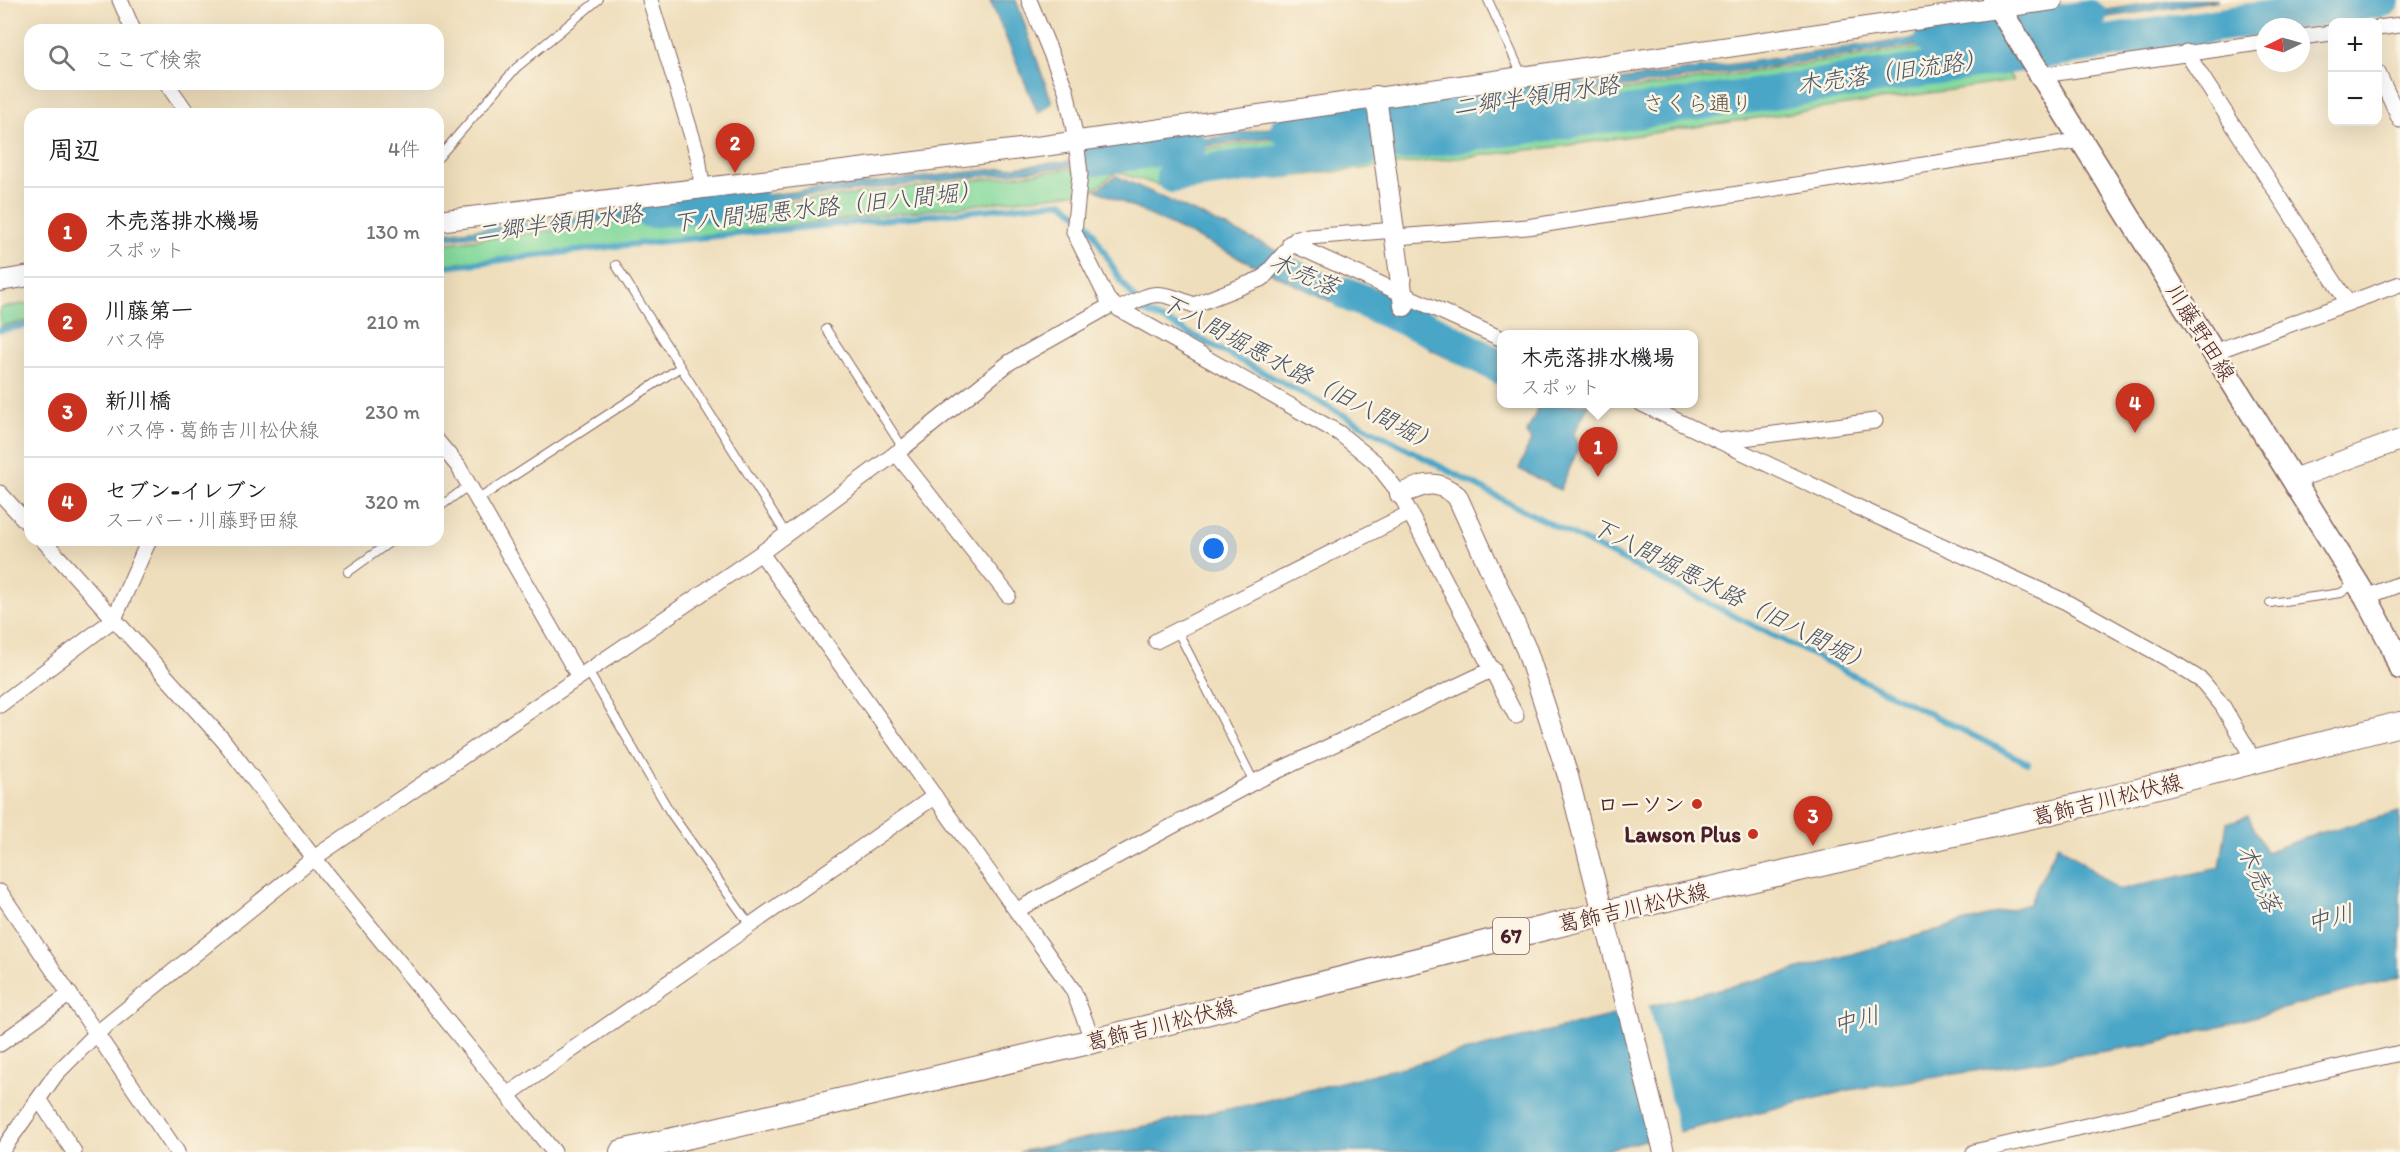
<!DOCTYPE html>
<html lang="ja">
<meta charset="utf-8">
<style>
:root{--surface:#fff;--page:#f6f6f6;--text:#202124;--muted:#757577;--line:#e0e0e0;--accent:#c8321e}
body{margin:0;font-family:Itim,"Klee One",sans-serif;background:var(--page);color:var(--text)}
.controls{position:absolute;right:18px;top:18px;display:grid;overflow:hidden;border-radius:12px;box-shadow:0 6px 24px #0002}
.controls button{width:54px;height:54px;display:grid;place-items:center;padding:0;border:0;border-bottom:2px solid var(--line);background:var(--surface);color:var(--text);font:30px sans-serif}
.compass{position:absolute;left:2256px;top:18px;width:54px;height:54px;border-radius:50%;background:var(--surface);box-shadow:0 6px 24px #0002;rotate:265deg}
.you{position:absolute;left:1214px;top:549px;width:21px;height:21px;margin:-15px;border:4px solid #fff;border-radius:50%;background:#1a73e8;box-shadow:0 0 0 9px #1a73e833}
.badge{display:grid;place-items:center;width:39px;height:39px;border-radius:50%;background:var(--accent);color:#fff;font-size:20px;font-weight:700}
.pin{position:absolute;translate:-50% -50px;filter:drop-shadow(0 2px 3px #0008)}
.pin::after{content:'';position:absolute;top:32px;width:21px;height:18px;background:inherit;clip-path:polygon(0 0,100% 0,50% 100%)}
.popup{position:absolute;left:1497px;top:330px;width:201px;height:78px;box-sizing:border-box;display:grid;place-content:center;border-radius:12px;background:var(--surface);filter:drop-shadow(0 2px 4px #0005);font-size:20px;white-space:nowrap;color:var(--muted)}
.popup b{font-size:22px;color:var(--text)}
.popup::after{content:'';position:absolute;left:50%;top:100%;margin-left:-12px;border:12px solid transparent;border-top-color:var(--surface)}
.list{margin:0;padding:0;list-style:none}
h2{display:flex;justify-content:space-between;align-items:center;height:78px;margin:0;padding:0 24px;font-size:26px}
h2 small{font-size:20px;font-weight:400;color:var(--muted)}
.list li{display:grid;grid-template-columns:39px 1fr auto;gap:18px;align-items:center;box-sizing:border-box;height:90px;padding:0 24px;border-top:2px solid var(--line)}
.list b{display:block;font-size:22px;white-space:nowrap}
.list p{margin:0;font-size:20px;white-space:nowrap;color:var(--muted)}
.list em{font-size:20px;font-style:normal;color:var(--muted)}
.icon{flex:none;width:33px;height:33px;fill:none;stroke:currentColor;stroke-width:2;stroke-linecap:round;stroke-linejoin:round}
.map{position:relative;flex:none;width:2400px;height:1152px;overflow:hidden}
.search{position:absolute;background:var(--surface);box-shadow:0 6px 24px #0002;left:24px;top:24px;width:420px;height:66px;display:flex;align-items:center;gap:15px;box-sizing:border-box;padding:0 21px;border-radius:18px;color:var(--muted);font-size:22px}
.panel{position:absolute;background:var(--surface);box-shadow:0 6px 24px #0002;left:24px;top:108px;width:420px;height:438px;border-radius:18px}
.map>svg:first-child{display:block}
.green{fill:#84d99c;stroke:#677c64;stroke-width:1.5}
.water{fill:#49a6c7;stroke:#4a6279;stroke-width:1.5}
.pier{fill:#efdebc}
.lines{fill:none;stroke-linecap:round;stroke-linejoin:round}
.stream{stroke:#49a6c7;stroke-width:6}
.river{stroke:#49a6c7;stroke-width:34}
.service-casing{stroke:#84625e;stroke-width:10}
.minor-casing{stroke:#84625e;stroke-width:17}
.tertiary-casing{stroke:#84625e;stroke-width:22}
.secondary-casing{stroke:#84625e;stroke-width:25}
.primary-casing{stroke:#84625e;stroke-width:26}
.service{stroke:#fff;stroke-width:8}
.minor{stroke:#fff;stroke-width:15}
.tertiary{stroke:#fff;stroke-width:20}
.secondary{stroke:#fff;stroke-width:22}
.primary{stroke:#fff;stroke-width:24}
.poi-dot{fill:#c8321e;stroke:#fcf5e5;stroke-width:2}
.labels{text-anchor:middle;stroke-width:5;stroke-linejoin:round;paint-order:stroke}
.shield{fill:#fcf5e5;stroke:#7f5f63;stroke-width:1.5}
.shield-label{font-size:21px;font-weight:bold;fill:#4a1f2b}
.park-label{font-size:22px;fill:#5b574d;stroke:#fcf5e5}
.street-label{font-size:22px;fill:#4a1f2b;stroke:#fcf5e5}
.poi-label{font-size:22px;font-weight:bold;fill:#4a1f2b;stroke:#fcf5e5;text-anchor:end}
.water-label{font-size:24px;font-style:italic;fill:#4a5569;stroke:#fcf5e5}
</style>
<div class="map">
<svg width="2400" height="1152" viewBox="0 0 2400 1152">
<rect width="100%" height="100%" fill="#fcf5e5"/>
<filter id="ink" filterUnits="userSpaceOnUse"><feTurbulence type="fractalNoise" baseFrequency=".0167" numOctaves="2"/><feDisplacementMap in="SourceGraphic" scale="12" xChannelSelector="R" yChannelSelector="G"/><feConvolveMatrix kernelMatrix="1 2 1 2 8 2 1 2 1" color-interpolation-filters="sRGB"/></filter>
<filter id="wash" filterUnits="userSpaceOnUse"><feTurbulence type="fractalNoise" baseFrequency=".008" numOctaves="4" result="noise"/><feDisplacementMap in="SourceGraphic" scale="24" xChannelSelector="R" yChannelSelector="G"/><feGaussianBlur stdDeviation="1.35" result="paint"/><feColorMatrix in="noise" values="0 0 0 0 0 0 0 0 0 0 0 0 0 0 0 0 0 1.4 0 .05"/><feComposite in="paint" operator="in"/></filter>
<g filter="url(#wash)">
<rect width="100%" height="100%" fill="#efdebc"/>
<!-- green -->
<g class="green">
<path d="M1990 38 2013 81 1555 147 1174 190 1117 172 1093 190 1059 195 438 265V244L1054 171Z"/>
<path d="M30 303V321L0 326V308Z"/>
</g>
<!-- water -->
<g class="water">
<path d="M990 0H1016L1052 103 1038 113Z"/>
<path d="M2172 0H2219L2043 27V20Z"/>
<path d="M1976 30 1979 37 1522 101V94Z"/>
<path d="M1510 96 1511 103 1425 115 1429 107Z"/>
<path d="M1333 117 1334 128 1144 155 1143 150Z"/>
<path d="M1069 161 1070 166 706 208V202Z"/>
<path d="M1116 176 1388 302 1393 331 1097 190Z"/>
<path d="M694 203 695 210 438 240V234Z"/>
<path d="M1434 323 1502 356V384L1429 349 1428 326Z"/>
<path d="M1540 404H1589L1574 433 1579 447 1560 490 1519 469 1531 440 1526 434Z"/>
<path d="M2400 812V977L2157 1043 1849 1090 1597 1152H1019L1248 1105 1789 972 2029 904 2058 844 2118 890 2220 868 2227 823 2248 816 2266 852 2320 833Z"/>
</g>
<!-- pier -->
<path class="pier" d="M1648 1004 1679 1135 1649 1142 1618 1011Z"/>
<g class="lines">
<!-- stream -->
<g class="stream">
<path d="M438 268 617 246 1063 202 1088 223 1120 280 1145 312 1172 324 1513 505 2028 763"/>
<path d="M0 330 30 325"/>
</g>
<!-- river -->
<g class="river">
<path d="M1932 39 2090 17"/>
<path d="M1287 130 1567 89"/>
<path d="M1401 144 1752 96 2383 0"/>
<path d="M1089 160 1190 145"/>
<path d="M1173 176 1366 149"/>
<path d="M649 211 751 200"/>
<path d="M1347 294 1435 332 1502 368"/>
</g>
</g>
</g>
<g filter="url(#ink)">
<g class="lines">
<!-- service casing -->
<g class="service-casing">
<g id="service">
<path d="M1488 0 1522 75"/>
<path d="M438 158 516 68 598 0"/>
<path d="M616 265 786 534"/>
<path d="M826 329 903 448"/>
<path d="M477 500 679 368"/>
<path d="M438 508 468 486"/>
<path d="M348 572 393 540"/>
<path d="M2270 603 2341 593 2355 583"/>
<path d="M1177 630 1254 782"/>
<path d="M588 671 670 812 750 925"/>
</g>
</g>
<!-- minor casing -->
<g class="minor-casing">
<g id="minor">
<path d="M120 0 133 30"/>
<path d="M650 0 698 156 702 187"/>
<path d="M1029 0 1066 90 1076 140 1080 174 1074 232 1108 300 1119 309 1339 433 1375 462 1400 494 1516 716"/>
<path d="M2378 28 2400 25"/>
<path d="M2301 37 2332 33"/>
<path d="M2186 52 2348 303"/>
<path d="M2378 73 2400 120"/>
<path d="M2043 75 2265 42"/>
<path d="M167 84 188 114"/>
<path d="M1396 237 1527 227 2083 140"/>
<path d="M1290 243 1502 339"/>
<path d="M1119 309C1156 291 1155 290 1194 305L1263 278 1297 238 1395 230"/>
<path d="M2214 352 2400 284"/>
<path d="M1642 404 1870 513 2066 602 2168 659 2202 681 2222 705 2247 748 2252 763"/>
<path d="M1720 441 1875 421"/>
<path d="M438 442 458 466 579 677"/>
<path d="M896 453 1008 595"/>
<path d="M0 493 30 526"/>
<path d="M43 540 223 740 314 858 554 1152"/>
<path d="M761 553 1073 990 1093 1041"/>
<path d="M2366 597 2400 584"/>
<path d="M1156 641 1408 514"/>
<path d="M0 705 114 619 149 540"/>
<path d="M0 892 177 1152"/>
<path d="M1017 910 1254 782 1493 669"/>
<path d="M0 1044 70 994"/>
<path d="M509 1094 935 796"/>
<path d="M39 1099 74 1152"/>
<path d="M1 1152 56 1074 97 1033 314 858 761 553 903 448 1010 362 1113 304"/>
<path d="M1974 1152 2400 1053"/>
</g>
</g>
<!-- tertiary casing -->
<g class="tertiary-casing">
<g id="tertiary">
<path d="M1376 96 1404 306"/>
<path d="M438 221 1044 146 2053 0"/>
<path d="M0 281 30 276"/>
<path d="M2293 479 2400 440"/>
<path d="M1400 494C1425 485 1434 477 1457 496L1527 651 1568 776 1664 1152"/>
</g>
</g>
<!-- secondary casing -->
<g class="secondary-casing">
<path id="secondary" d="M1994 0 2366 597 2391 644 2400 668"/>
</g>
<!-- primary casing -->
<g class="primary-casing">
<path id="primary" d="M622 1152 1093 1041 1605 913 2095 802 2400 724"/>
</g>
<!-- service -->
<use href="#service" class="service"/>
<!-- minor -->
<use href="#minor" class="minor"/>
<!-- tertiary -->
<use href="#tertiary" class="tertiary"/>
<!-- secondary -->
<use href="#secondary" class="secondary"/>
<!-- primary -->
<use href="#primary" class="primary"/>
</g>
</g>
<!-- markers -->
<g class="poi-dot">
<circle cx="1697" cy="804" r="6"/>
<circle cx="1753" cy="834" r="6"/>
</g>
<g class="labels">
<!-- shield labels -->
<rect class="shield" x="1493" y="918" width="36" height="36" rx="4.5"/>
<g class="shield-label">
<text x="1511" y="943">67</text>
</g>
<!-- park labels -->
<g class="park-label">
<text x="1698" y="111">さくら通り</text>
</g>
<!-- street labels -->
<g class="street-label">
<text transform="translate(2201 332) rotate(58)" y="8">川藤野田線</text>
<text transform="translate(2107 799) rotate(-14)" y="8">葛飾吉川松伏線</text>
<text transform="translate(1633 907) rotate(-13)" y="8">葛飾吉川松伏線</text>
<text transform="translate(1161 1024) rotate(-14)" y="8">葛飾吉川松伏線</text>
</g>
<!-- poi labels -->
<g class="poi-label">
<text x="1685" y="812">ローソン</text>
<text x="1741" y="842">Lawson Plus</text>
</g>
<!-- water labels -->
<g class="water-label">
<text transform="translate(1892 72) rotate(-8)" y="8">木売落（旧流路）</text>
<text transform="translate(1536 96) rotate(-8)" y="8">二郷半領用水路</text>
<text transform="translate(827 207) rotate(-6)" y="8">下八間堀悪水路（旧八間堀）</text>
<text transform="translate(559 223) rotate(-7)" y="8">二郷半領用水路</text>
<text transform="translate(1304 274) rotate(24)" y="8">木売落</text>
<text transform="translate(1300 373) rotate(28)" y="8">下八間堀悪水路（旧八間堀）</text>
<text transform="translate(1732 595) rotate(27)" y="8">下八間堀悪水路（旧八間堀）</text>
<text transform="translate(2259 878) rotate(66)" y="8">木売落</text>
<text transform="translate(2330 918) rotate(-14)" y="8">中川</text>
<text transform="translate(1856 1020) rotate(-14)" y="8">中川</text>
</g>
</g>
</svg>
<div class="controls">
<button>+</button>
<button>−</button>
</div>
<svg class="compass" viewBox="-18 -18 36 36"><path d="M0-13l5 13h-10z" fill="#e53935"/><path d="M0 13l5-13h-10z" fill="#757577"/></svg>
<div class="you"></div>
<div class="pin badge" style="left:1598px;top:477px">1</div>
<div class="popup"><b>木売落排水機場</b>スポット</div>
<div class="pin badge" style="left:735px;top:173px">2</div>
<div class="pin badge" style="left:1813px;top:846px">3</div>
<div class="pin badge" style="left:2135px;top:433px">4</div>
<div class="search"><svg class="icon" aria-label="search" viewBox="0 0 24 24"><circle cx="10" cy="10" r="6"/><path d="M15 15l6 6"/></svg>ここで検索</div>
<section class="panel">
<h2>周辺<small>4件</small></h2>
<ul class="list">
<li><span class="badge">1</span><div><b>木売落排水機場</b><p>スポット</p></div><em>130 m</em></li>
<li><span class="badge">2</span><div><b>川藤第一</b><p>バス停</p></div><em>210 m</em></li>
<li><span class="badge">3</span><div><b>新川橋</b><p>バス停 · 葛飾吉川松伏線</p></div><em>230 m</em></li>
<li><span class="badge">4</span><div><b>セブン-イレブン</b><p>スーパー · 川藤野田線</p></div><em>320 m</em></li>
</ul>
</section>
</div>
